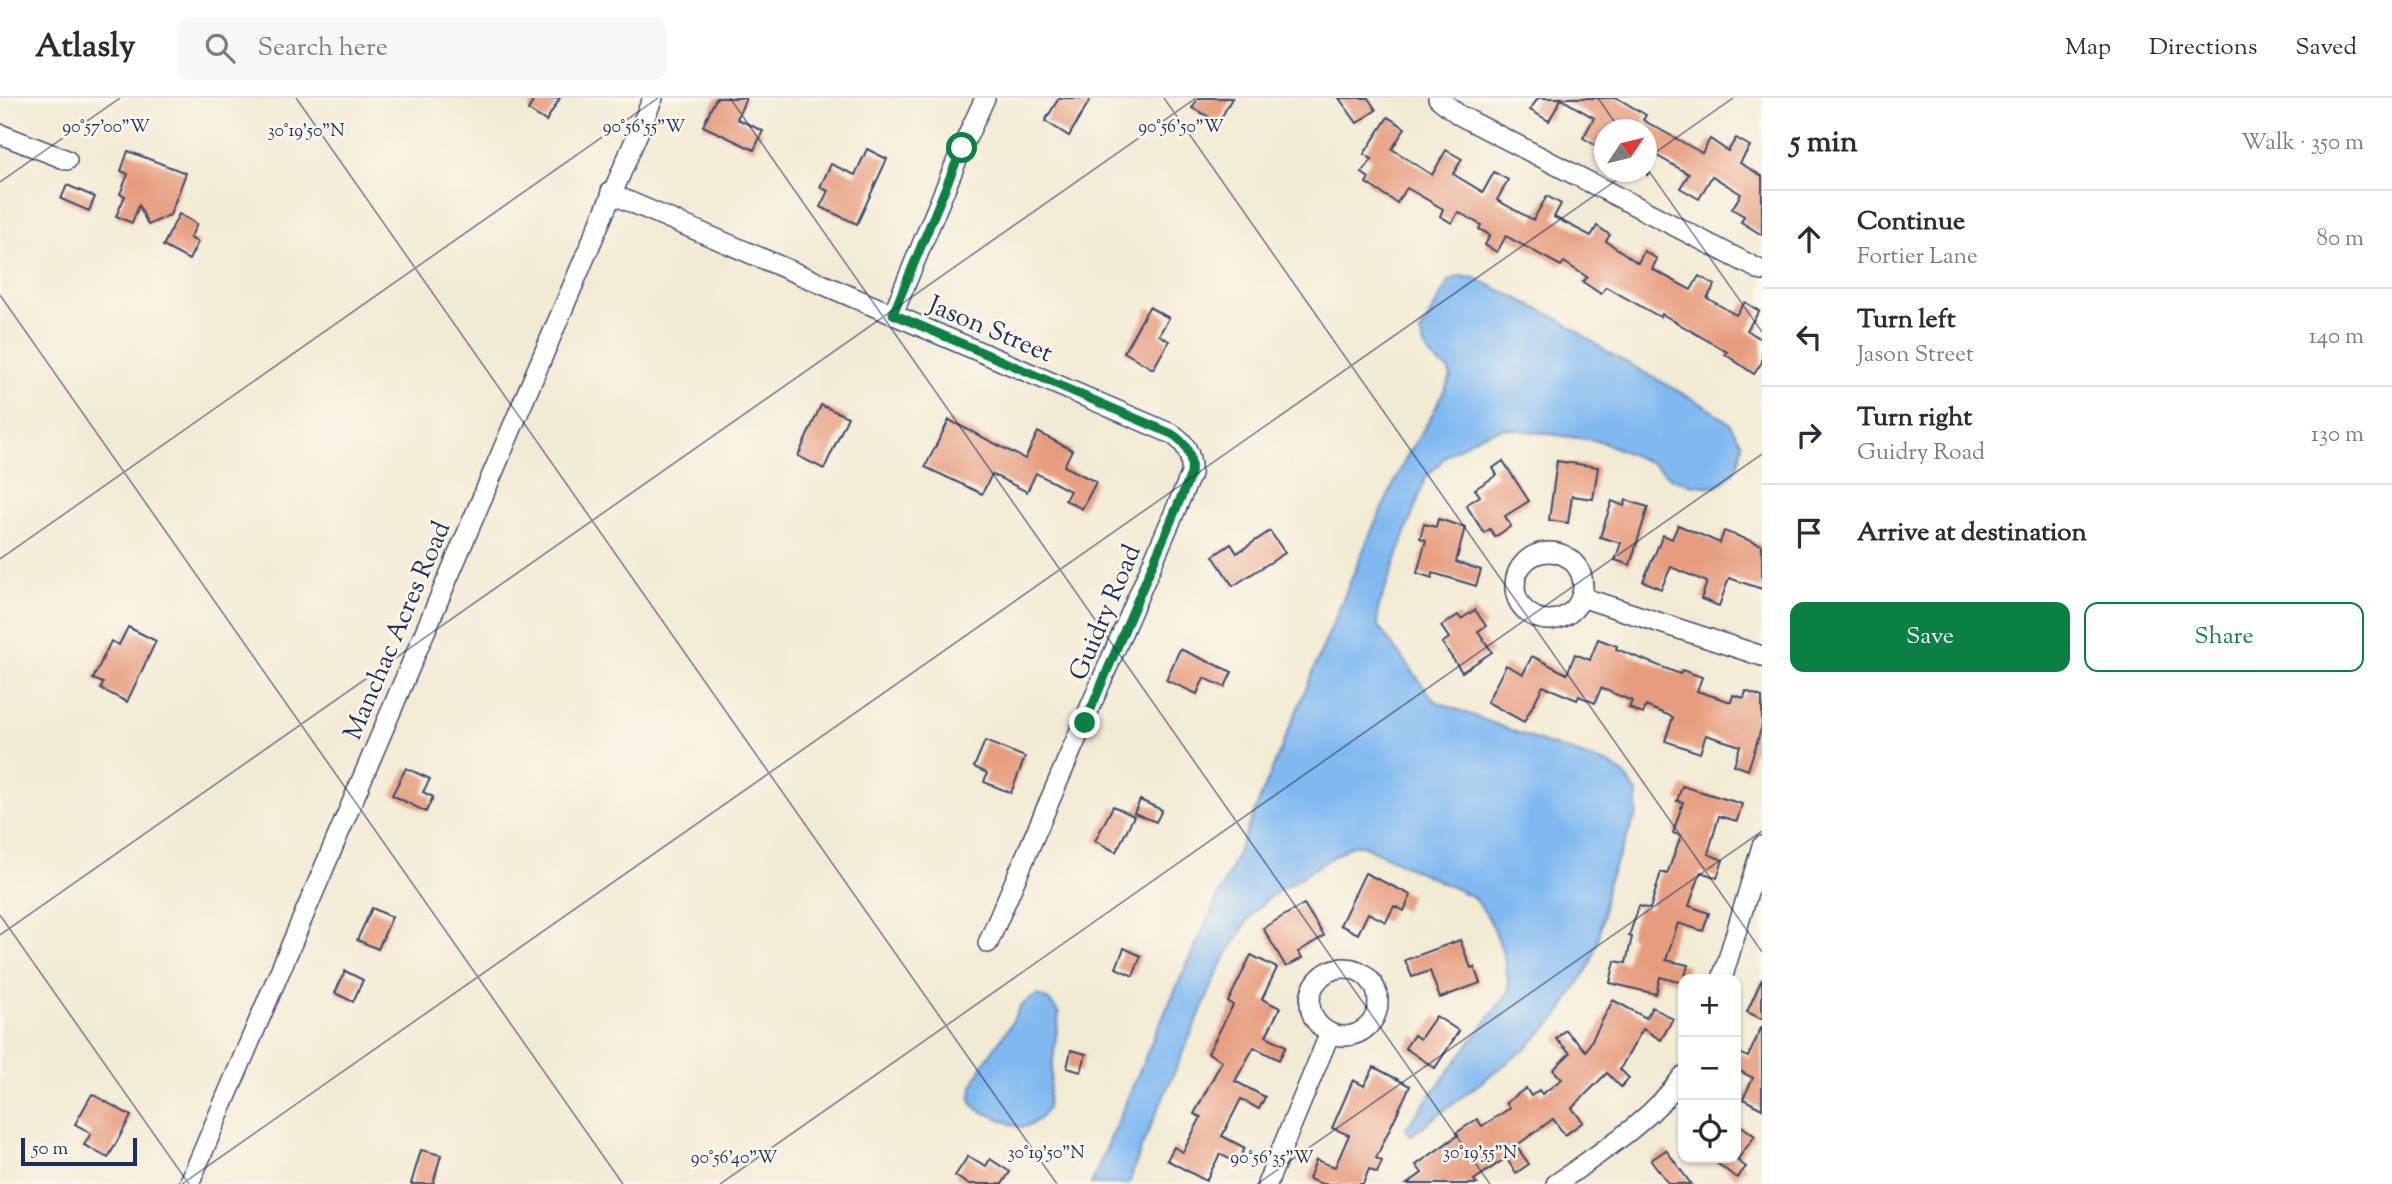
<!DOCTYPE html>
<meta charset="utf-8">
<style>
:root{--surface:#fff;--page:#f7f7f7;--text:#2b2b33;--muted:#7c7c81;--line:#e1e1e2;--accent:#0b8043}
body{margin:0;font-family:"Sorts Mill Goudy",serif;background:var(--page);color:var(--text)}
.controls{position:absolute;right:21px;bottom:21px;display:grid;overflow:hidden;border-radius:14px;box-shadow:0 2px 5px #0004}
.controls button{width:63px;height:63px;display:grid;place-items:center;padding:0;border:0;border-bottom:2px solid var(--line);background:var(--surface);color:var(--text);font:35px sans-serif}
.compass{position:absolute;left:1594px;top:21px;width:63px;height:63px;border-radius:50%;background:var(--surface);box-shadow:0 2px 5px #0004;rotate:55deg}
.scale{position:absolute;left:21px;bottom:18px;width:116px;box-sizing:border-box;padding-left:7px;border:4px solid #1b2f5e;border-top:0;font-size:19px;line-height:24px;white-space:nowrap;color:#1b2f5e;-webkit-text-stroke:5px #fbf7ec;paint-order:stroke}
.stop{position:absolute;width:21px;height:21px;margin:-16px;border:5px solid #0b8043;border-radius:50%;background:#fff}
.stop.end{background:#0b8043;border-color:#fff;box-shadow:0 2px 7px #0008}
.list{margin:0;padding:0;list-style:none}
h2{display:flex;justify-content:space-between;align-items:center;height:91px;margin:0;padding:0 28px;font-size:30px}
h2 small{font-size:23px;font-weight:400;color:var(--muted)}
.list li{display:grid;grid-template-columns:46px 1fr auto;gap:21px;align-items:center;box-sizing:border-box;height:98px;padding:0 28px;border-top:2px solid var(--line)}
.list b{display:block;font-size:26px;white-space:nowrap}
.list p{margin:0;font-size:23px;white-space:nowrap;color:var(--muted)}
.list em{font-size:23px;font-style:normal;color:var(--muted)}
.actions{display:flex;gap:14px;padding:21px 28px}
.actions a{flex:1;padding:16px 0;border:2px solid var(--accent);border-radius:14px;text-align:center;font-size:24px;color:var(--accent)}
.actions .main{background:var(--accent);color:#fff}
.icon{flex:none;width:38px;height:38px;fill:none;stroke:currentColor;stroke-width:2;stroke-linecap:round;stroke-linejoin:round}
.map{position:relative;flex:none;width:1762px;height:1086px;overflow:hidden}
header{display:flex;align-items:center;gap:42px;box-sizing:border-box;height:98px;padding:0 35px;background:var(--surface);border-bottom:2px solid var(--line)}
header strong{font-size:33px}
nav{display:flex;gap:38px;margin-inline-start:auto;font-size:24px}
.search{width:490px;height:63px;background:var(--page);display:flex;align-items:center;gap:18px;box-sizing:border-box;padding:0 24px;border-radius:14px;color:var(--muted);font-size:26px}
main{display:flex}
aside{flex:1;background:var(--surface)}
.map>svg:first-child{display:block}
.water{fill:#80b9f0;stroke:#4e74a7;stroke-width:2}
.building{fill:#e69d7e}
.lines{fill:none;stroke-linecap:round;stroke-linejoin:round}
.street-casing{stroke:#3b4b70;stroke-width:22}
.street{stroke:#fff;stroke-width:19}
.route{stroke:#0b8043;stroke-width:9}
.ticks{fill:none;stroke:#1b2f5e;stroke-width:2;stroke-opacity:0.45}
.labels{text-anchor:middle;stroke-width:5;stroke-linejoin:round;paint-order:stroke}
.street-label{font-size:26px;fill:#1b2f5e;stroke:#fbf7ec}
.ticks-label{font-size:18px;text-anchor:middle;fill:#1b2f5e;stroke:#fbf7ec;stroke-width:5;stroke-linejoin:round;paint-order:stroke}
</style>
<header>
<strong>Atlasly</strong>
<div class="search"><svg class="icon" aria-label="search" viewBox="0 0 24 24"><circle cx="10" cy="10" r="6"/><path d="M15 15l6 6"/></svg>Search here</div>
<nav><a>Map</a><a>Directions</a><a>Saved</a></nav>
</header>
<main>
<div class="map">
<svg width="1762" height="1086" viewBox="0 0 1762 1086">
<rect width="100%" height="100%" fill="#fbf7ec"/>
<filter id="ink" filterUnits="userSpaceOnUse"><feTurbulence type="fractalNoise" baseFrequency=".0143" numOctaves="2"/><feDisplacementMap in="SourceGraphic" scale="14" xChannelSelector="R" yChannelSelector="G"/><feConvolveMatrix kernelMatrix="1 2 1 2 8 2 1 2 1" color-interpolation-filters="sRGB"/></filter>
<filter id="wash" filterUnits="userSpaceOnUse"><feTurbulence type="fractalNoise" baseFrequency=".00686" numOctaves="4" result="noise"/><feDisplacementMap in="SourceGraphic" scale="28" xChannelSelector="R" yChannelSelector="G"/><feGaussianBlur stdDeviation="1.57" result="paint"/><feColorMatrix in="noise" values="0 0 0 0 0 0 0 0 0 0 0 0 0 0 0 0 0 1.4 0 .05"/><feComposite in="paint" operator="in"/></filter>
<g filter="url(#wash)">
<rect width="100%" height="100%" fill="#f2ebd3"/>
<!-- water -->
<g class="water">
<path d="M1459 178 1475 180 1561 222 1609 255 1707 309 1729 325 1742 345C1740 369 1736 375 1716 389L1694 387 1671 380 1653 366 1600 343 1505 330 1481 337 1447 357 1426 379 1378 511V528L1435 603 1542 644 1609 666 1625 677 1637 695V715L1608 784 1600 835 1590 867 1558 918 1525 951 1410 1038 1405 1031 1509 893C1507 860 1496 823 1473 799L1362 747H1352L1268 800 1252 816 1223 863 1141 1050 1129 1086H1091L1156 934 1230 773 1371 434 1408 356 1430 321 1451 279 1448 271C1431 263 1425 253 1420 235L1449 183Z"/>
<path d="M1037 897 1049 902 1059 915 1047 1011 1040 1020 1029 1028 1018 1029 979 1012 971 1005C968 979 998 947 1011 926 1014 921 1016 915 1019 911 1023 904 1030 901 1037 897Z"/>
</g>
<g id="blocks">
<!-- building -->
<g class="building">
<path d="M535 0H560L546 23 528 12Z"/>
<path d="M716 0H746L737 21 763 33 754 52 703 28Z"/>
<path d="M1059 0H1091L1069 38 1045 23Z"/>
<path d="M1198 0H1232L1219 24 1192 10Z"/>
<path d="M1339 0H1368L1376 12 1357 25Z"/>
<path d="M1538 0H1617L1646 17 1643 22 1702 55 1710 41 1728 53 1736 40 1750 48 1740 65 1762 78V137L1741 124 1744 118 1732 111 1741 96 1712 78 1699 101 1680 90 1689 76 1657 58 1647 78V32H1605V43L1600 50 1583 40 1594 20 1561 1 1549 23 1530 12Z"/>
<path d="M1388 19 1405 30 1392 51 1432 77 1446 52 1462 61 1453 76 1483 94 1494 74 1508 82 1497 102 1533 122 1547 98 1561 106 1554 119 1591 138 1597 128 1610 137 1606 143 1638 165 1644 153 1657 161 1652 171 1691 192 1699 178 1715 187 1707 200 1736 217 1745 204 1759 213 1747 232 1762 242V264L1754 276 1725 256 1727 254 1662 216 1660 219 1606 189 1601 196 1583 184 1587 179 1564 164 1561 168 1506 138 1497 154 1485 147 1490 137 1479 131 1481 127 1458 114 1452 125 1440 118 1443 111 1407 90 1397 105 1366 85 1369 80 1362 75 1372 61 1364 56Z"/>
<path d="M867 51 887 61 857 126 820 109 828 93 820 89 831 66 855 77Z"/>
<path d="M128 53 186 75 170 117 148 127 139 107 132 125 116 118 125 98 120 96 128 76 121 73Z"/>
<path d="M67 87 95 99 89 113 61 101Z"/>
<path d="M179 116 197 126 190 140 198 144 189 162 163 148Z"/>
<path d="M1149 209 1169 220 1159 237 1169 243 1153 271 1124 254Z"/>
<path d="M821 307 848 319 824 371 798 358Z"/>
<path d="M949 322 1025 361 1038 334 1072 352 1064 368 1096 384 1082 411 1065 402 1070 393 1036 375 1027 394 992 376 982 396 925 369Z"/>
<path d="M1503 363 1529 403 1505 418 1511 428 1495 439 1490 431 1484 435 1466 407 1480 398 1475 391 1497 377 1493 370Z"/>
<path d="M1557 363 1598 369 1593 401 1572 398 1568 425 1549 422Z"/>
<path d="M1626 402 1648 409 1630 467 1615 462 1621 445 1600 439 1612 403 1624 408Z"/>
<path d="M1438 421 1465 429 1456 464 1481 472 1476 488 1433 475 1432 480 1417 475 1426 442 1420 440 1424 426 1436 429Z"/>
<path d="M1678 427 1720 445 1724 433 1762 447V491L1729 480 1719 508 1701 501 1707 484 1671 469 1661 491 1643 483 1663 437 1672 441Z"/>
<path d="M1270 433 1285 455 1233 488 1213 458 1231 446 1237 455Z"/>
<path d="M1475 512 1486 528 1478 533 1492 554 1462 574 1442 545 1449 540 1441 528 1458 517 1461 521Z"/>
<path d="M128 529 156 543 127 604 101 591 103 585 93 581 111 543 119 547Z"/>
<path d="M1598 541 1617 548 1616 551 1680 576 1682 572 1702 579 1697 593 1731 604 1733 597 1744 600 1746 593 1762 599V628L1748 672 1734 667 1740 648 1706 637 1700 655 1665 643 1673 619 1646 608 1643 616 1629 610 1632 603 1601 590 1595 605 1579 598 1577 602 1543 588 1524 624 1487 604 1506 567 1523 576 1532 558 1567 576 1575 556 1590 562Z"/>
<path d="M1180 551 1232 574 1225 589 1204 580 1197 596 1166 582Z"/>
<path d="M985 643 1025 659 1011 695 984 684 987 675 974 669Z"/>
<path d="M406 670 430 681 423 694 433 699 426 714 392 697Z"/>
<path d="M1682 688 1742 706 1737 723 1719 718 1708 756 1723 762 1717 780 1701 774 1689 808 1709 815 1703 833 1678 825 1666 862 1688 867 1683 885 1660 879 1656 896 1610 885 1615 863 1626 865 1632 839 1629 838 1639 808 1650 811 1661 774 1667 776 1681 738 1673 735 1683 704 1677 703Z"/>
<path d="M1140 702 1162 712 1156 724 1134 715Z"/>
<path d="M1113 708 1134 718 1116 754 1095 743Z"/>
<path d="M1365 775 1411 797 1404 813 1394 808 1386 824 1368 815 1358 836 1340 827Z"/>
<path d="M1304 806 1324 838 1298 854 1302 860 1286 869 1263 830Z"/>
<path d="M372 810 392 819 378 851 357 842Z"/>
<path d="M1460 842 1471 870 1474 869 1480 885 1440 900 1430 873 1412 879 1405 862Z"/>
<path d="M1124 850 1141 858 1133 878 1116 870Z"/>
<path d="M1251 857 1277 870 1262 901 1280 910 1266 938 1286 948 1279 962 1254 949 1235 983 1265 999 1259 1011 1241 1001 1222 1038 1245 1050 1237 1065 1220 1056 1206 1083 1167 1062 1174 1049 1183 1054 1201 1019 1194 1016 1222 963 1208 955 1233 907 1228 904Z"/>
<path d="M345 873 363 882 353 904 335 895Z"/>
<path d="M1762 881V921L1747 914Z"/>
<path d="M1613 902 1646 920 1652 909 1673 921 1661 942 1643 931 1620 971 1629 980 1621 989 1607 975 1572 1010 1583 1024 1565 1037 1553 1021 1516 1048 1529 1066 1516 1075 1506 1060 1474 1082 1477 1086H1407L1422 1075 1416 1067 1458 1037 1456 1035 1477 1021 1482 1028 1510 1010 1506 1005 1526 990 1531 998 1539 992 1542 996 1562 981 1553 972 1570 955 1556 941 1565 932 1586 953Z"/>
<path d="M1436 918 1459 933 1435 970 1405 950 1414 937 1420 941Z"/>
<path d="M1762 928V1011L1743 1001 1753 980 1736 971V964L1740 955 1748 959Z"/>
<path d="M1071 952 1086 956 1081 974 1067 970Z"/>
<path d="M1374 969 1410 988 1376 1060 1382 1063 1377 1075 1369 1071 1363 1086H1322L1309 1081 1316 1062 1335 1069 1349 1037 1332 1030 1353 982 1364 988Z"/>
<path d="M92 996 131 1018 108 1060 84 1047 91 1035 75 1026Z"/>
<path d="M1736 1024 1755 1038 1737 1062 1746 1069 1737 1080 1710 1060 1736 1061Z"/>
<path d="M421 1052 441 1057 433 1086H411Z"/>
<path d="M1666 1052 1691 1086H1669L1651 1062Z"/>
<path d="M968 1058 986 1068 990 1061 1010 1074 1002 1086H968L955 1078Z"/>
</g>
</g>
</g>
<g filter="url(#ink)">
<use href="#blocks" fill-opacity="0" stroke="#3b4b70" stroke-width="2"/>
<g class="lines">
<!-- street casing -->
<g class="street-casing">
<g id="street">
<path d="M1438 0 1459 17 1762 173"/>
<path d="M0 36 67 62"/>
<path d="M611 93 614 97 1172 336C1187 345 1192 358 1191 376L988 845"/>
<path d="M893 216 962 50 985 0"/>
<circle cx="1549" cy="488" r="34"/>
<path d="M1581 499 1762 558"/>
<circle cx="1344" cy="904" r="34"/>
<path d="M1722 881 1762 748"/>
<path d="M189 1086 653 0"/>
<path d="M1267 1086 1330 935"/>
<path d="M1556 1086C1602 1053 1650 1024 1683 978"/>
</g>
</g>
<!-- street -->
<use href="#street" class="street"/>
</g>
</g>
<g class="lines" filter="url(#ink)">
<!-- route -->
<path class="route" d="M962 50 893 216 1172 336C1187 345 1193 358 1191 376L1085 625"/>
</g>
<!-- ticks -->
<path class="ticks" d="M296 0 1057 1086M730 0 1490 1086M1164 0 1762 854M1598 0 1620 32M1646 61 1733 0M1646 69 1762 234M0 84 120 0M0 197 623 1086M0 461 658 0M0 817 189 1086M0 837 1196 0M182 1086 1628 74M720 1086 1762 356M1257 1086 1762 733"/>
<g class="labels">
<!-- street labels -->
<g class="street-label">
<text transform="translate(991 230) rotate(23)" y="9">Jason Street</text>
<text transform="translate(1104 514) rotate(-67)" y="9">Guidry Road</text>
<text transform="translate(396 532) rotate(-67)" y="9">Manchac Acres Road</text>
</g>
</g>
<g class="ticks-label">
<text x="106" y="34">90°57'00"W</text>
<text x="644" y="34">90°56'55"W</text>
<text x="1181" y="34">90°56'50"W</text>
<text x="306" y="38">30°19'50"N</text>
<text x="1046" y="1060">30°19'50"N</text>
<text x="1480" y="1060">30°19'55"N</text>
<text x="734" y="1065">90°56'40"W</text>
<text x="1272" y="1065">90°56'35"W</text>
</g>
</svg>
<div class="controls">
<button>+</button>
<button>−</button>
<button><svg class="icon" aria-label="locate" viewBox="0 0 24 24"><circle cx="12" cy="12" r="6"/><path d="M12 2v4M12 18v4M2 12h4M18 12h4"/></svg></button>
</div>
<svg class="compass" viewBox="-18 -18 36 36"><path d="M0-13l5 13h-10z" fill="#e53935"/><path d="M0 13l5-13h-10z" fill="#7c7c81"/></svg>
<div class="scale">50 m</div>
<div class="stop" style="left:962px;top:50px"></div>
<div class="stop end" style="left:1085px;top:625px"></div>
</div>
<aside>
<h2>5 min<small>Walk · 350 m</small></h2>
<ul class="list">
<li><svg class="icon" aria-label="ahead" viewBox="0 0 24 24"><path d="M12 20V5M6 11l6-6 6 6"/></svg><div><b>Continue</b><p>Fortier Lane</p></div><em>80 m</em></li>
<li><svg class="icon" aria-label="left" viewBox="0 0 24 24"><path d="M17 20v-9H6M10 6l-5 5 5 5"/></svg><div><b>Turn left</b><p>Jason Street</p></div><em>140 m</em></li>
<li><svg class="icon" aria-label="right" viewBox="0 0 24 24"><path d="M7 20v-9h11M14 6l5 5-5 5"/></svg><div><b>Turn right</b><p>Guidry Road</p></div><em>130 m</em></li>
<li><svg class="icon" aria-label="arrive" viewBox="0 0 24 24"><path d="M6 21V4h12l-3 4 3 4H6"/></svg><div><b>Arrive at destination</b></div></li>
</ul>
<div class="actions"><a class="main">Save</a><a>Share</a></div>
</aside>
</main>
